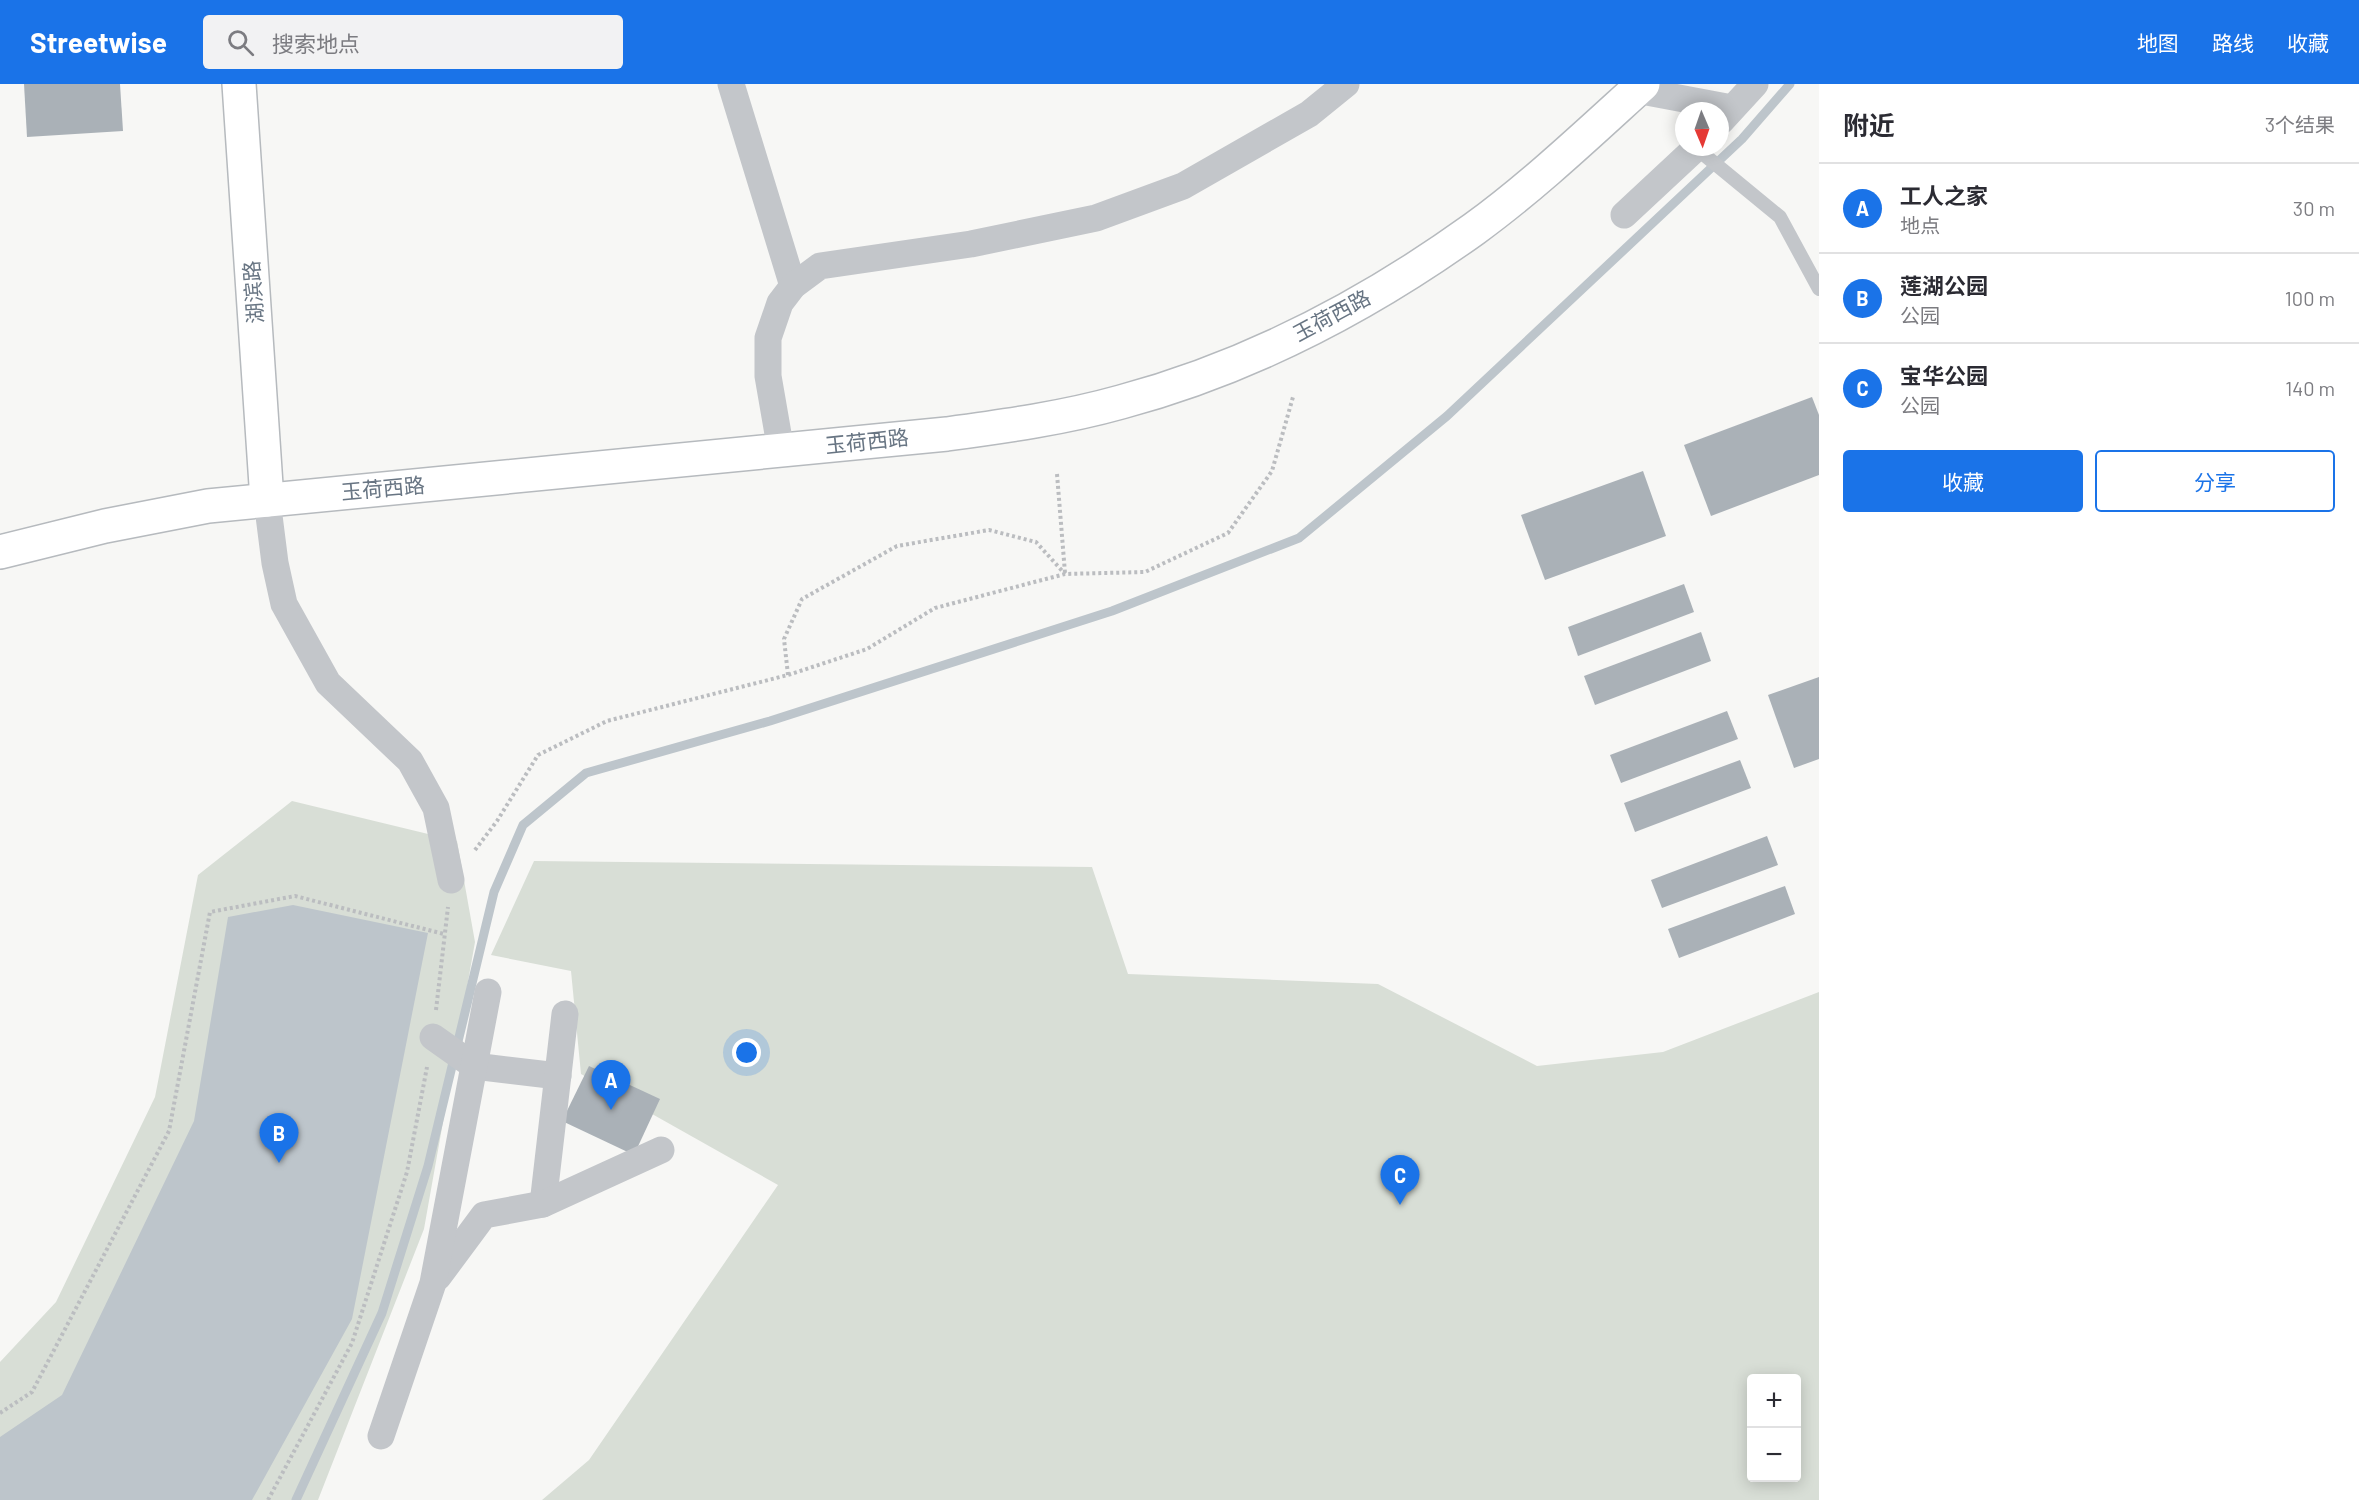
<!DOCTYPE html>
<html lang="zh">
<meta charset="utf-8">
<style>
:root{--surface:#fff;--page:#f2f2f3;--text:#2b2b33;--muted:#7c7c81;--line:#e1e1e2;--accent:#1a73e8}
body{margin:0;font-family:Barlow,"Noto Sans SC",sans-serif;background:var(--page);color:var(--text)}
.controls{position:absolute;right:18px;bottom:18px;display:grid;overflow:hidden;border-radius:6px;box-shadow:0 3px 15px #0003}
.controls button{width:54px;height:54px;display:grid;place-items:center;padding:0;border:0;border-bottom:2px solid var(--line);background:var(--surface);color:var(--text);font:30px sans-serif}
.compass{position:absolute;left:1675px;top:18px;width:54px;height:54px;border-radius:50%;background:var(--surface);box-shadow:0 3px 15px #0003;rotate:178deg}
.you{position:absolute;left:747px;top:969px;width:21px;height:21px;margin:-15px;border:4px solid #fff;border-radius:50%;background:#1a73e8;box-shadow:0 0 0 9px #1a73e833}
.badge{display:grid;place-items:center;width:39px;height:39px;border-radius:50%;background:var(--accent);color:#fff;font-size:20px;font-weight:700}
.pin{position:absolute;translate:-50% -50px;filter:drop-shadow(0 2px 3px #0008)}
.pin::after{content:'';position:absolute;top:32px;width:21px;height:18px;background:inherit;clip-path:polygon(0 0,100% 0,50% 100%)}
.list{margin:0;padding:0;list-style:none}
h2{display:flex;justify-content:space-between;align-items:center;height:78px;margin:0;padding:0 24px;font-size:26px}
h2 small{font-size:20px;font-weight:400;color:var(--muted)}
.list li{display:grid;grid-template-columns:39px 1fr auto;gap:18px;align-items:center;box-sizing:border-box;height:90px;padding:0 24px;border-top:2px solid var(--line)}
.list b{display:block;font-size:22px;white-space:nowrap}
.list p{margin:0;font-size:20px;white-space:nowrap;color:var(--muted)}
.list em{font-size:20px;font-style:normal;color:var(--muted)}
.actions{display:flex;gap:12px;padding:18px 24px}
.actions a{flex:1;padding:14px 0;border:2px solid var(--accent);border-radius:6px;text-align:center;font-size:21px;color:var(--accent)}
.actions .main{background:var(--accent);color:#fff}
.icon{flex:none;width:33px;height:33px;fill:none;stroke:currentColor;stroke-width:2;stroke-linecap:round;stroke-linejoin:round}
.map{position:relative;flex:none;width:1819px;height:1416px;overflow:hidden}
header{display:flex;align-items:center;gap:36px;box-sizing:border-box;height:84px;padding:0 30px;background:var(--accent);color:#fff}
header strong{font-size:28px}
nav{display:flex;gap:33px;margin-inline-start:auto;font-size:21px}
.search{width:420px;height:54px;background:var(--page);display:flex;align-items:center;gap:15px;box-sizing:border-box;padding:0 21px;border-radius:6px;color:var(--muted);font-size:22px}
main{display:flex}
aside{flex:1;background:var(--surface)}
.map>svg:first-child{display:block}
.green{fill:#d8ded6;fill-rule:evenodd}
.water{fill:#bdc5cb}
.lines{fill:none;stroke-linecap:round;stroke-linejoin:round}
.stream{stroke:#bdc5cb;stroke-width:9}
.building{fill:#aab1b7}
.secondary-casing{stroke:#b6babe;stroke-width:36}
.path{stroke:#bbbdc0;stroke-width:4;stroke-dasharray:3 3;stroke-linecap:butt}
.lane{stroke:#c3c6ca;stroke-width:14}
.street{stroke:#c3c6ca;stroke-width:27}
.secondary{stroke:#fff;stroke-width:33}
.labels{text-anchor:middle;stroke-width:6;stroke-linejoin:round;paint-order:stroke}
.street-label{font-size:21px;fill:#687583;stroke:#fff}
</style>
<header>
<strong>Streetwise</strong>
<div class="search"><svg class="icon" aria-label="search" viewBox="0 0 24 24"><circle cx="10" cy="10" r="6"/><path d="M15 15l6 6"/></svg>搜索地点</div>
<nav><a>地图</a><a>路线</a><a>收藏</a></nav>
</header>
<main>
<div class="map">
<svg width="1819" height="1416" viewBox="0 0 1819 1416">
<rect width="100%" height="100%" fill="#f7f7f5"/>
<!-- green -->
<g class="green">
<path d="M292 717 457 757 475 858 424 1145 318 1416H0V1278L56 1218 155 1013 198 791Z"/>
<path d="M534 777 1092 783 1128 890 1378 900 1537 982 1663 968 1819 908V1416H542L589 1376 778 1101 581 990 571 887 491 871ZM1752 1294H1796V1394H1752Z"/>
</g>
<!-- water -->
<path class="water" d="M293 821 428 849 352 1235 252 1416H0V1353L62 1311 194 1037 228 833Z"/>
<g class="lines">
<!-- stream -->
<path class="stream" d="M296 1416 382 1229 428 1082 494 808 523 741 586 689 770 637 1112 527 1299 454 1447 332 1742 55 1790 0"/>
</g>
<!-- building -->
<g class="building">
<path d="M24 0H120L123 47 27 53Z"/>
<path d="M1812 313 1819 331V391L1711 432 1684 361Z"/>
<path d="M1643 387 1666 452 1545 496 1521 431Z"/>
<path d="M1684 500 1694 528 1578 572 1568 543Z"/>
<path d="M1701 548 1711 577 1595 621 1584 592Z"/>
<path d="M1819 593V675L1794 684 1768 611Z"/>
<path d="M1727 627 1738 655 1621 699 1610 671Z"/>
<path d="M1740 676 1751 704 1635 748 1624 719Z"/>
<path d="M1767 752 1778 781 1662 824 1651 796Z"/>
<path d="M1785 802 1795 830 1679 874 1668 845Z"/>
<path d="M589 982 660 1015 634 1071 562 1037Z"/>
</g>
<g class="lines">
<!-- secondary casing -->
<g class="secondary-casing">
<g id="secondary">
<path d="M239 0 267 416"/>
<path d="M0 468 105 442 208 422 947 350C1006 342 1064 334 1121 318 1248 284 1368 221 1474 145 1532 103 1589 49 1643 0"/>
</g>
</g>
<!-- path -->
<g class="path">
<path d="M1057 390 1065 489"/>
<path d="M788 591 784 555 802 515 897 462 989 446 1036 458 1065 490"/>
<path d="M475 766 497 737 538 671 607 637 788 591 867 565 935 524 1065 490 1145 488 1228 449 1272 387 1293 313"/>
<path d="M436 926 448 823"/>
<path d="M0 1329 32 1308 169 1047 210 828 295 812 444 850"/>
<path d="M268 1416 352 1259 407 1088 427 983"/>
</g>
<!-- lane -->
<path class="lane" d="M1696 64 1780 133 1819 205"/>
<!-- street -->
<g class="street">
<path d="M731 0 793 202"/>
<path d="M1636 6 1732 24"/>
<path d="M1721 37 1755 0"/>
<path d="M1624 131 1697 63"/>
<path d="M781 367 768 292V254L780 219 793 202 820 182 971 160 1096 134 1183 102 1309 30 1346 0"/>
<path d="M267 416 275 479 284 520 328 599 410 677 436 724 451 796"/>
<path d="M433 953 474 982 558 992"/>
<path d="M543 1120 565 930"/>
<path d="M438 1193 484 1131 543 1120 661 1066"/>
<path d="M381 1352 433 1199 488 908"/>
</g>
<!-- secondary -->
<use href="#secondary" class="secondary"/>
</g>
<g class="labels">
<!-- street labels -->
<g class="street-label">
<text transform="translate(254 208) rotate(-94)" y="7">湖滨路</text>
<text transform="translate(1332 232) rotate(-28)" y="7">玉荷西路</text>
<text transform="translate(867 358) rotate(-6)" y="7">玉荷西路</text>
<text transform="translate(383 405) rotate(-5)" y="7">玉荷西路</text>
</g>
</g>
</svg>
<div class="controls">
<button>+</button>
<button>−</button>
</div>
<svg class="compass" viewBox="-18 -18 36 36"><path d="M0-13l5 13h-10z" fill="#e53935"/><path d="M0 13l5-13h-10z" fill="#7c7c81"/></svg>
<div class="you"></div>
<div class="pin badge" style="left:611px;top:1026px">A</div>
<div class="pin badge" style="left:279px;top:1079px">B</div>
<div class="pin badge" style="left:1400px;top:1121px">C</div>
</div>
<aside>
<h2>附近<small>3个结果</small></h2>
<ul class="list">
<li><span class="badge">A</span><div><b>工人之家</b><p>地点</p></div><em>30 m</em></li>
<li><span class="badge">B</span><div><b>莲湖公园</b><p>公园</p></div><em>100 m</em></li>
<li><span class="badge">C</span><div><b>宝华公园</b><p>公园</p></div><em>140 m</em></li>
</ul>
<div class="actions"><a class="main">收藏</a><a>分享</a></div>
</aside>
</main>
